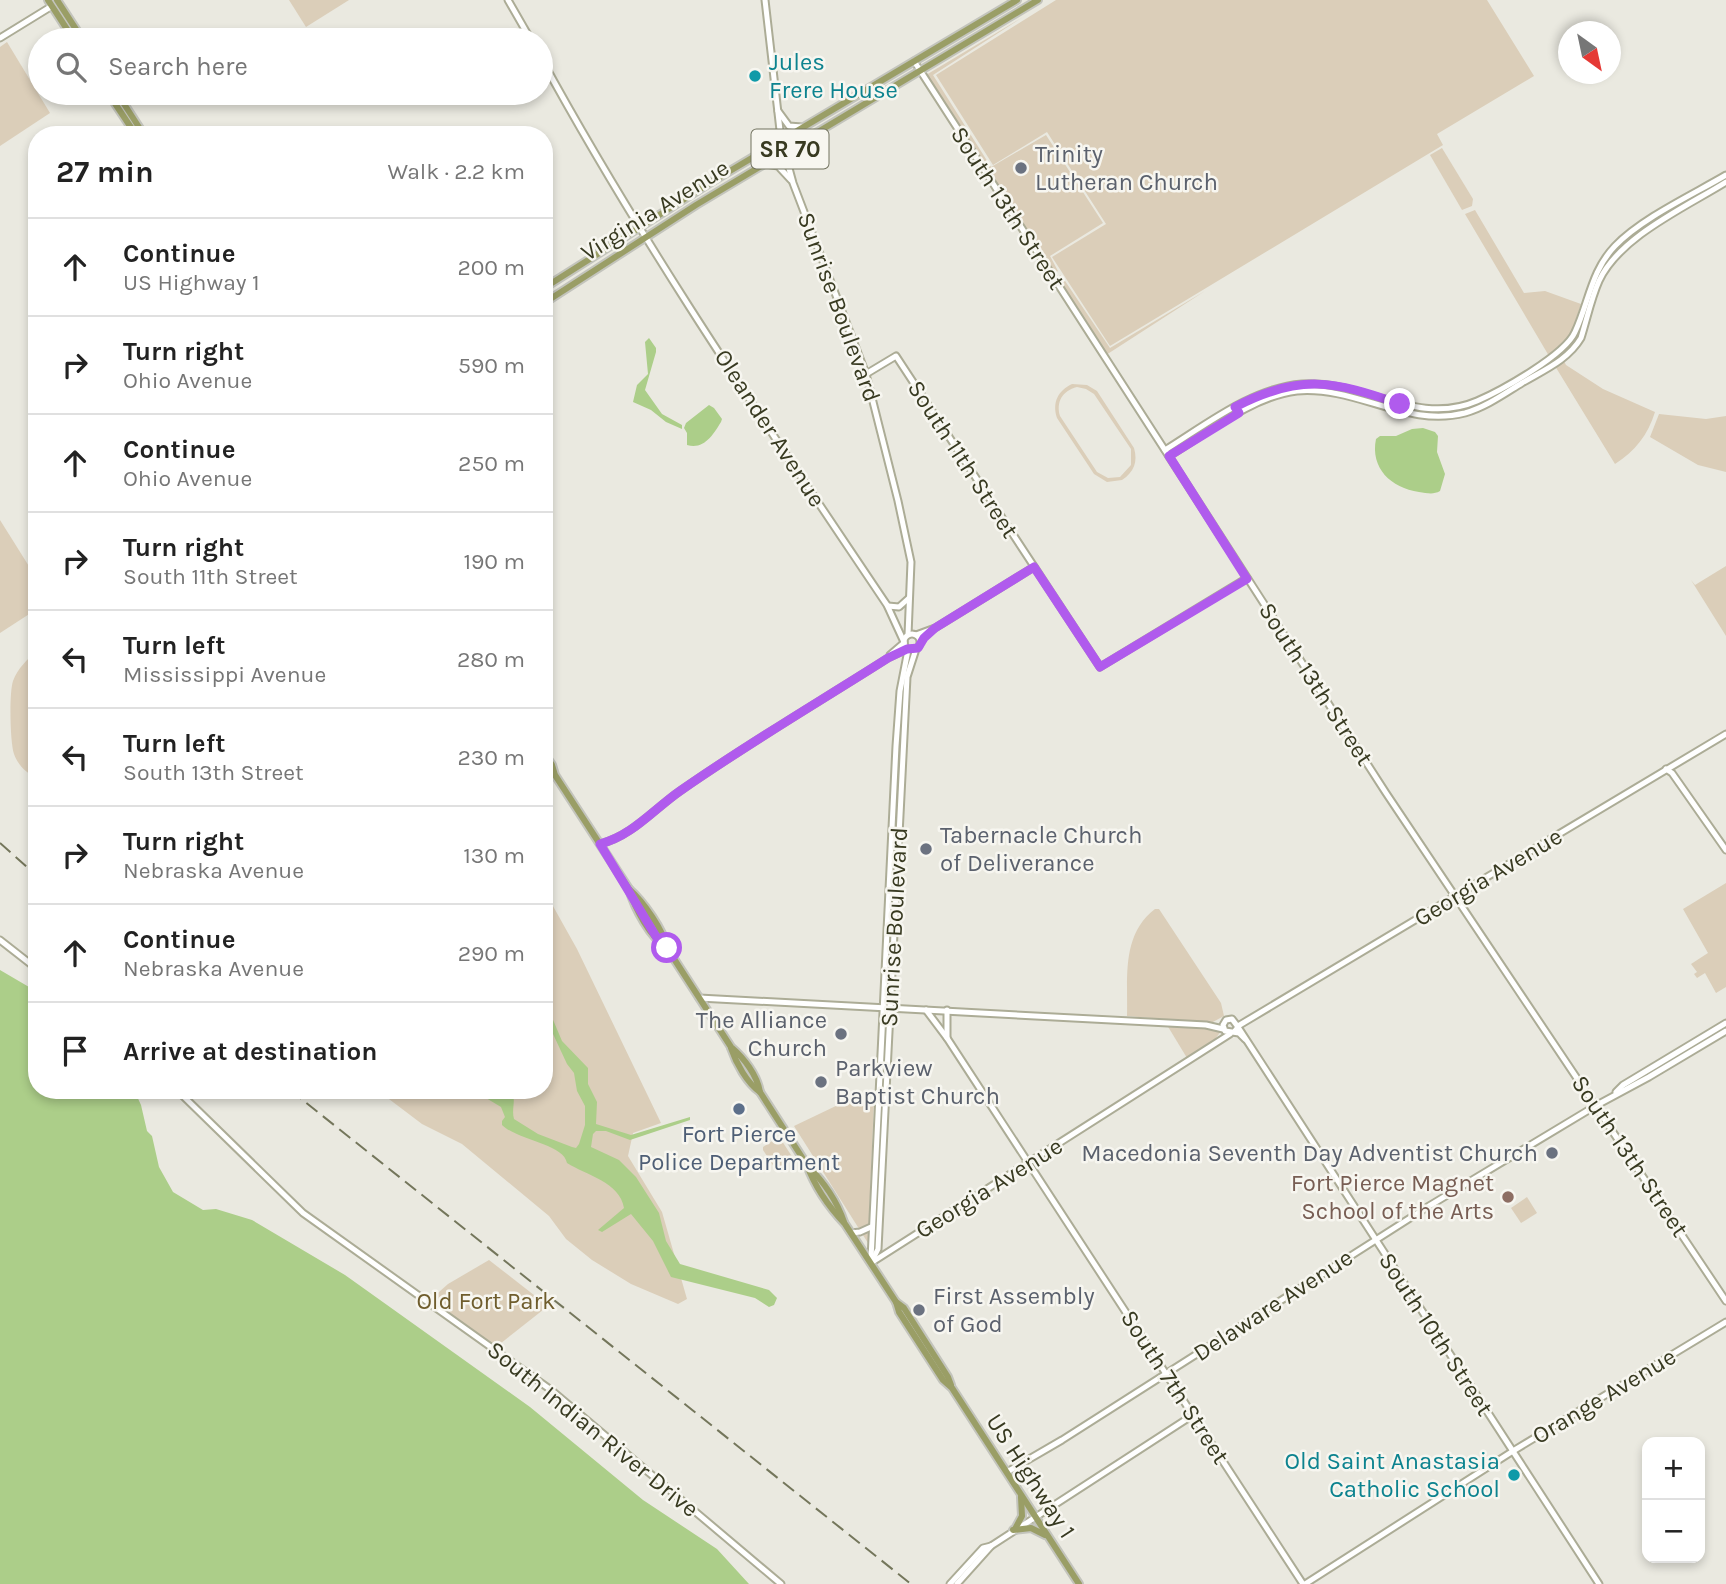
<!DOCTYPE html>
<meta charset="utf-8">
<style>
:root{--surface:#fff;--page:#f2f2f2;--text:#222;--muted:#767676;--line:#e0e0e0}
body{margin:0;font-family:Karla,sans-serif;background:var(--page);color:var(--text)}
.controls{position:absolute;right:21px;bottom:21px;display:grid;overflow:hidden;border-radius:14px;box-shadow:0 4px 10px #0003}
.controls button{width:63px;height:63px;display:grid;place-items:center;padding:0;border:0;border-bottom:2px solid var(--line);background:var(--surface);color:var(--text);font:35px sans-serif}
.compass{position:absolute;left:1558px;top:21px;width:63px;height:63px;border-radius:50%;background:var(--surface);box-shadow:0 4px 10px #0003;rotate:147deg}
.stop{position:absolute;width:21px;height:21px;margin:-16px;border:5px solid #b05bed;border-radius:50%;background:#fff}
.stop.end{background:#b05bed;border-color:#fff;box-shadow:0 2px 7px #0008}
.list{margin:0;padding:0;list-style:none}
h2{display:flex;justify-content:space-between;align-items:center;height:91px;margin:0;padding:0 28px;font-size:30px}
h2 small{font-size:23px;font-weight:400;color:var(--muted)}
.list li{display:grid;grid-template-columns:46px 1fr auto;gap:21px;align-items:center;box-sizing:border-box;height:98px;padding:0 28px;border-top:2px solid var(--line)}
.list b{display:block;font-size:26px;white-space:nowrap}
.list p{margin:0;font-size:23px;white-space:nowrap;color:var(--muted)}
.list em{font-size:23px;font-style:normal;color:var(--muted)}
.icon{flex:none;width:38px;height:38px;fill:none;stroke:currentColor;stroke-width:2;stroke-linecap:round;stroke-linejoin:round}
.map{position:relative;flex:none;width:1726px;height:1584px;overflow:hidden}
.search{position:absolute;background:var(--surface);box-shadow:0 4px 10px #0003;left:28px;top:28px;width:525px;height:77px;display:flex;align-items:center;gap:18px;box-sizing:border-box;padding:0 24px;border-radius:38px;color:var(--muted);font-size:26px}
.panel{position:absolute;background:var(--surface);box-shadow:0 4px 10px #0003;left:28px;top:126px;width:525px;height:973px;border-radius:28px}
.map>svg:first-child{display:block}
.green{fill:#dbceb9;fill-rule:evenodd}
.water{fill:#acce89}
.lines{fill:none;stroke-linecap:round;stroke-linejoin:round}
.secondary-casing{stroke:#acac96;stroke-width:9}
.primary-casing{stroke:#c3c4bc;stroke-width:10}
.secondary{stroke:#fff;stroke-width:5}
.primary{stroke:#9a9e66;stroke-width:6}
.rail{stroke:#74765b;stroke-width:2;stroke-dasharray:14 7;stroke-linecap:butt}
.route{stroke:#b05bed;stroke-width:9}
.culture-dot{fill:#0f9aa8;stroke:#f7f6f0;stroke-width:2.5}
.worship-dot{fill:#6b7280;stroke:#f7f6f0;stroke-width:2.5}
.service-dot{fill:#5c6f8a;stroke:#f7f6f0;stroke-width:2.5}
.education-dot{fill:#8d6e63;stroke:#f7f6f0;stroke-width:2.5}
.labels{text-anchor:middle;stroke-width:5;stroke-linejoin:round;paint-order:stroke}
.shield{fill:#f7f6f0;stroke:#71725f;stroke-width:2}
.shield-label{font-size:23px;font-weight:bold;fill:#383a21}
.culture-label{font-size:24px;fill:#0d838f;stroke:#f7f6f0;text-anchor:start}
.worship-label{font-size:24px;fill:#5b616d;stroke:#f7f6f0;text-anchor:start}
.street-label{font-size:24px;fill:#383a21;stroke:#f7f6f0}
.service-label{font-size:24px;fill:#4e5e75;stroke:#f7f6f0}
.education-label{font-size:24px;fill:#785e54;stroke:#f7f6f0;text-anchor:end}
.park-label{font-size:24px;fill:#6f5d2d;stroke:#f7f6f0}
</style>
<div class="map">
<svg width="1726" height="1584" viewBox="0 0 1726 1584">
<rect width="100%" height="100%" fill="#eae9e0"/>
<!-- green -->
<g class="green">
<path d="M289 0H349L306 27Z"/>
<path d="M1056 0H1487L1534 76 1437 134 1443 145 1110 346 1052 257 1106 224 1047 132 993 165 936 75Z"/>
<path d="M1023 17 933 75 991 167 1046 135 1103 223 1050 256 1058 271 1053 274 926 75Z"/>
<path d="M7 42 50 113 0 146V47Z"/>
<path d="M1442 148 1473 199 1472 206 1462 210 1430 155Z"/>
<path d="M1475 210 1524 293 1545 291 1581 304 1569 340 1549 356 1465 214Z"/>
<path d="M1061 275 1110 348 1205 291 1106 355 1055 278Z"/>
<path d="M1564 361 1566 365 1603 389 1655 412C1648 435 1635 451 1615 464L1555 366Z"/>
<path d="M1072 384 1087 385 1097 391 1134 448C1138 462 1134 472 1122 480L1107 482 1094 474 1057 418C1052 402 1058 391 1072 384ZM1077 387 1086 389 1094 394 1131 449V465L1120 477 1108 478 1097 472 1060 416C1056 402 1062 391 1077 387Z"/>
<path d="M1659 414 1706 419 1726 416V472L1698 465 1650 437Z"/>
<path d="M0 520 37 579V609L0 633Z"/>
<path d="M1726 566V636L1691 580 1695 585Z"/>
<path d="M37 650V778C27 774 18 765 14 754 10 742 9 693 13 681 18 668 27 660 37 650Z"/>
<path d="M1726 883V987L1716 993 1705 973 1697 978 1694 974 1697 972 1691 964 1708 953 1683 909Z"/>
<path d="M544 890 577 949 661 1123 633 1133 628 1156 662 1212 687 1299 678 1304 631 1284 592 1260 566 1239 549 1216 462 1144 422 1124 377 1090H544Z"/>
<path d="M1155 909H1159L1221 1003 1224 1016 1211 1023 1127 1016C1128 978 1121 935 1155 909Z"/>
<path d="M1167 1025 1207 1027 1222 1030 1212 1043 1187 1058Z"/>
<path d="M874 1100 868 1243 794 1126 840 1104Z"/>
<path d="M777 1138H780L793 1158 776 1170 763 1150V1147Z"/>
<path d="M1527 1197 1537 1213 1521 1223 1511 1208Z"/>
<path d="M489 1260 548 1306 496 1347 430 1300 448 1284Z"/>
</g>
<!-- water -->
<g class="water">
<path d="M649 338 656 348V352L645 390 662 414 682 425V429L666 422 651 410 633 402 637 385 648 374 645 342Z"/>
<path d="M709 405 714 408 722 419 721 422C713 435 704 450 687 445V433L684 428 686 423Z"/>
<path d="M1423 428 1435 432 1438 436 1437 452 1445 474 1440 491C1433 495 1427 493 1419 492 1391 488 1370 468 1376 439L1380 436H1396L1412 429Z"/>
<path d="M0 970 29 987 37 994V1090H134L141 1105 147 1131 152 1136 159 1167 173 1192 203 1210 216 1209 252 1220 345 1275 530 1407 643 1500 717 1549 749 1584H0Z"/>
<path d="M544 985 551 1015 562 1041 588 1068V1084L597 1102 596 1124 631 1135 690 1117V1120L630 1140 606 1131H596L593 1134 591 1147 619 1160 636 1177 659 1213 666 1241 680 1264 769 1290 777 1298 774 1305 769 1307 755 1298 671 1277 653 1241 631 1214 602 1232 598 1230 624 1208C620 1182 586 1175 567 1163 564 1144 517 1140 502 1125V1121L505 1117 501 1107 486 1098 481 1090H511C517 1100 511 1108 514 1119L538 1134 572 1147 576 1148 579 1144 585 1125V1106L577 1091 574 1073 567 1064 547 1021 544 1012Z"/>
</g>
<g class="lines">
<!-- secondary casing -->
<g class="secondary-casing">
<g id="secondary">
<path d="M508 0 531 40"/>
<path d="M765 0 781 139 793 183 866 374 898 501 911 562 908 635"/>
<path d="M0 38 52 6"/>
<path d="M541 58C644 247 767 426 887 605L904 642"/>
<path d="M914 61 1386 793 1726 1301"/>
<path d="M778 111 789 126 802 127"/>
<path d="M766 164 778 166 791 180"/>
<path d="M866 374 896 356 1100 667 1247 578"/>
<path d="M1165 450C1207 424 1252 388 1302 384 1363 380 1417 427 1477 401 1502 390 1565 355 1575 332 1589 302 1591 271 1615 246 1642 218 1692 195 1726 175"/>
<path d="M1169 456C1207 433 1253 396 1297 391 1358 386 1406 428 1465 413 1486 407 1504 394 1522 383 1544 370 1568 360 1581 338 1587 319 1591 299 1599 281 1619 237 1686 207 1726 182"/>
<path d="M888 606 899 607 909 598"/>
<circle cx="912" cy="642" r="8"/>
<path d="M916 635 935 628 1034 567"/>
<path d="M890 655 904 643"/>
<path d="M1666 769 1672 773 1726 850"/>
<path d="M600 844C632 836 654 809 680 791 747 744 819 702 888 658L907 649"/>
<path d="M0 940 37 969"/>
<path d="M699 998 1206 1025 1223 1029"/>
<path d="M926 1010 947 1038"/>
<path d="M947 1010V1038L1303 1584"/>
<path d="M1238 1026 1726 734"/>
<path d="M1238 1027 1599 1584"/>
<path d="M1234 1032 1238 1027 1232 1019 1226 1020 1223 1025 1225 1031 1239 1033 1245 1039"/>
<path d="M177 1090 303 1213 551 1390 781 1584"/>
<path d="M1616 1092 1623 1085 1726 1023"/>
<path d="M851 1233 860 1232 871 1227"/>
<path d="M871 1259 896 746 900 691 908 650"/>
<path d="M874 1261 1230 1034"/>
<path d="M871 1263 878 1249 907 677 916 649"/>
<path d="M1007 1472 1062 1440 1429 1206 1597 1105 1649 1077 1726 1031"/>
<path d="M950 1584 983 1548 991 1546 1193 1415"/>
<path d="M957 1584 991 1546"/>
<path d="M1305 1584 1513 1451 1726 1322"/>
</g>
</g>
<!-- primary casing -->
<g class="primary-casing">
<g id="primary">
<path d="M48 0 74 40"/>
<path d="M57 0 83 40"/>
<path d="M108 93 136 135"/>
<path d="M117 93 144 135"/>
<path d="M544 288 708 184 1017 0"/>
<path d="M544 303 696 205 1038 0"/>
<path d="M544 753 552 765 555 775 629 889C635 909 650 937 667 948L731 1047C744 1058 757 1075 760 1092"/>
<path d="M544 764 553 774"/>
<path d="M629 889C643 901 664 931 667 948"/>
<path d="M731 1048C736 1063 747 1083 760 1092L807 1165C823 1181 837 1201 844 1222"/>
<path d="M807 1165C815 1187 829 1207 845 1224L896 1302 904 1308 948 1377 951 1385"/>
<path d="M896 1302 899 1312 943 1380 952 1388 1079 1584"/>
<path d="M1015 1529 1022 1516 1021 1497"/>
<path d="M1013 1530 1031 1528 1045 1535"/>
</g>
</g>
<!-- secondary -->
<use href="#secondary" class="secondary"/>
<!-- primary -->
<use href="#primary" class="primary"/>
<!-- rail -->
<g class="rail">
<path d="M0 843 37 876"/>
<path d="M290 1090 911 1584"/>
</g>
</g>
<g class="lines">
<!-- route -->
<path class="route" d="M667 948 660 943 600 844C632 836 654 809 680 791 747 744 819 702 888 658L907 649 918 648 924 638 935 628 1034 567 1100 667 1247 579 1169 456 1239 413 1235 407C1300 373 1334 381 1400 404"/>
</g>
<!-- markers -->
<g class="culture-dot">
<circle cx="755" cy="76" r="7"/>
<circle cx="1514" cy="1475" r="7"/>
</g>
<g class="worship-dot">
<circle cx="1021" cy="168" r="7"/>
<circle cx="926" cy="849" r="7"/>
<circle cx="841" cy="1034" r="7"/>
<circle cx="821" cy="1082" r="7"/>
<circle cx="1552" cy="1153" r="7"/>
<circle cx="919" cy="1310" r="7"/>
</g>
<circle class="service-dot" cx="739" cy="1109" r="7"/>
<circle class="education-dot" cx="1508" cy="1197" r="7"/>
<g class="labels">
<!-- shield labels -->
<rect class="shield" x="751.5" y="129.5" width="77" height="39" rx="5"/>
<g class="shield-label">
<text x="790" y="157">SR 70</text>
</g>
<!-- culture labels -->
<g class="culture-label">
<text x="769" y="70">Jules<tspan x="769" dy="28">Frere House</tspan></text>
<text x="1500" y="1469" text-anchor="end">Old Saint Anastasia<tspan x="1500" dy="28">Catholic School</tspan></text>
</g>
<!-- worship labels -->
<g class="worship-label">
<text x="1035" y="162">Trinity<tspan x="1035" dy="28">Lutheran Church</tspan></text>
<text x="940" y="843">Tabernacle Church<tspan x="940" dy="28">of Deliverance</tspan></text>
<text x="827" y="1028" text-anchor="end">The Alliance<tspan x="827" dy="28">Church</tspan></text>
<text x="835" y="1076">Parkview<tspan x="835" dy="28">Baptist Church</tspan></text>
<text x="1538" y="1161" text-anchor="end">Macedonia Seventh Day Adventist Church</text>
<text x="933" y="1304">First Assembly<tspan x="933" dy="28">of God</tspan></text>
</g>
<!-- street labels -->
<g class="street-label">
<text transform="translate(1008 208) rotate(57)" y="8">South 13th Street</text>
<text transform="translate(655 210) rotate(-32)" y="8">Virginia Avenue</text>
<text transform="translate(839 307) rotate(70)" y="8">Sunrise Boulevard</text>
<text transform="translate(770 428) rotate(57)" y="8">Oleander Avenue</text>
<text transform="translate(963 459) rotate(57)" y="8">South 11th Street</text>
<text transform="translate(1316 684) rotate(57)" y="8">South 13th Street</text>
<text transform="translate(1488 877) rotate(-31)" y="8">Georgia Avenue</text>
<text transform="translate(894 927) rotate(-87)" y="8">Sunrise Boulevard</text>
<text transform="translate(1630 1156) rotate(56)" y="8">South 13th Street</text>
<text transform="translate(989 1188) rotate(-32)" y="8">Georgia Avenue</text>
<text transform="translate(1273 1305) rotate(-33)" y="8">Delaware Avenue</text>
<text transform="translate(1436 1334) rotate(57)" y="8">South 10th Street</text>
<text transform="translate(1175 1387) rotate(57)" y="8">South 7th Street</text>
<text transform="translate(1604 1396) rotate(-31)" y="8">Orange Avenue</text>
<text transform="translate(593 1429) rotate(39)" y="8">South Indian River Drive</text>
<text transform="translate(1031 1476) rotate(57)" y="8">US Highway 1</text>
</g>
<!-- service labels -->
<g class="service-label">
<text x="739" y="1142">Fort Pierce<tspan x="739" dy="28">Police Department</tspan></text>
</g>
<!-- education labels -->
<g class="education-label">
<text x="1494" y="1191">Fort Pierce Magnet<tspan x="1494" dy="28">School of the Arts</tspan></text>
</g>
<!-- park labels -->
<g class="park-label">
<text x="486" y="1309">Old Fort Park</text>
</g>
</g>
</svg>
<div class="controls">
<button>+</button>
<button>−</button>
</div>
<svg class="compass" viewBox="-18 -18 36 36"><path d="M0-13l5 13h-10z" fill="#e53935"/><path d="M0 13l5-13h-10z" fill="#767676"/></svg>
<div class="stop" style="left:667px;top:948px"></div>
<div class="stop end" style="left:1400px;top:404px"></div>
<div class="search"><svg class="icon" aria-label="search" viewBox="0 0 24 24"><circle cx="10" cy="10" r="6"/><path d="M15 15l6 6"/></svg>Search here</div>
<section class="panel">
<h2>27 min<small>Walk · 2.2 km</small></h2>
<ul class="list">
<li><svg class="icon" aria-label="ahead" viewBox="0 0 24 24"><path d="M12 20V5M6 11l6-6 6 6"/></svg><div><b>Continue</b><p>US Highway 1</p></div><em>200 m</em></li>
<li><svg class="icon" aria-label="right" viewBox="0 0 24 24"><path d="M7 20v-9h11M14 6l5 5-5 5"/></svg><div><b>Turn right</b><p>Ohio Avenue</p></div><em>590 m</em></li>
<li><svg class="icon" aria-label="ahead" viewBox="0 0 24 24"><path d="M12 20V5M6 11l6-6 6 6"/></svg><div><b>Continue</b><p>Ohio Avenue</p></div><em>250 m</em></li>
<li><svg class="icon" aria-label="right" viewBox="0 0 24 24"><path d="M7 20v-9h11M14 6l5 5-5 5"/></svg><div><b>Turn right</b><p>South 11th Street</p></div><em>190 m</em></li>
<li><svg class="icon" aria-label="left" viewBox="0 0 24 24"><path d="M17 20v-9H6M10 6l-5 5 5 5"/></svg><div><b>Turn left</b><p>Mississippi Avenue</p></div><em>280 m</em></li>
<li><svg class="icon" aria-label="left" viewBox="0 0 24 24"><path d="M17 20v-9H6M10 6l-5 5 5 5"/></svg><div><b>Turn left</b><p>South 13th Street</p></div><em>230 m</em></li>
<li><svg class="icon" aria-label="right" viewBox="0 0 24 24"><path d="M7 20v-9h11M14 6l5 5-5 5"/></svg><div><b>Turn right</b><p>Nebraska Avenue</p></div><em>130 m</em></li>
<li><svg class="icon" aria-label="ahead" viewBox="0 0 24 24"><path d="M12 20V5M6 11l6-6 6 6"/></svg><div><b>Continue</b><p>Nebraska Avenue</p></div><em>290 m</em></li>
<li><svg class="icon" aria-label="arrive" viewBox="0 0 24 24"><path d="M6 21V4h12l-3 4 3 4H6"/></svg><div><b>Arrive at destination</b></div></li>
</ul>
</section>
</div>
